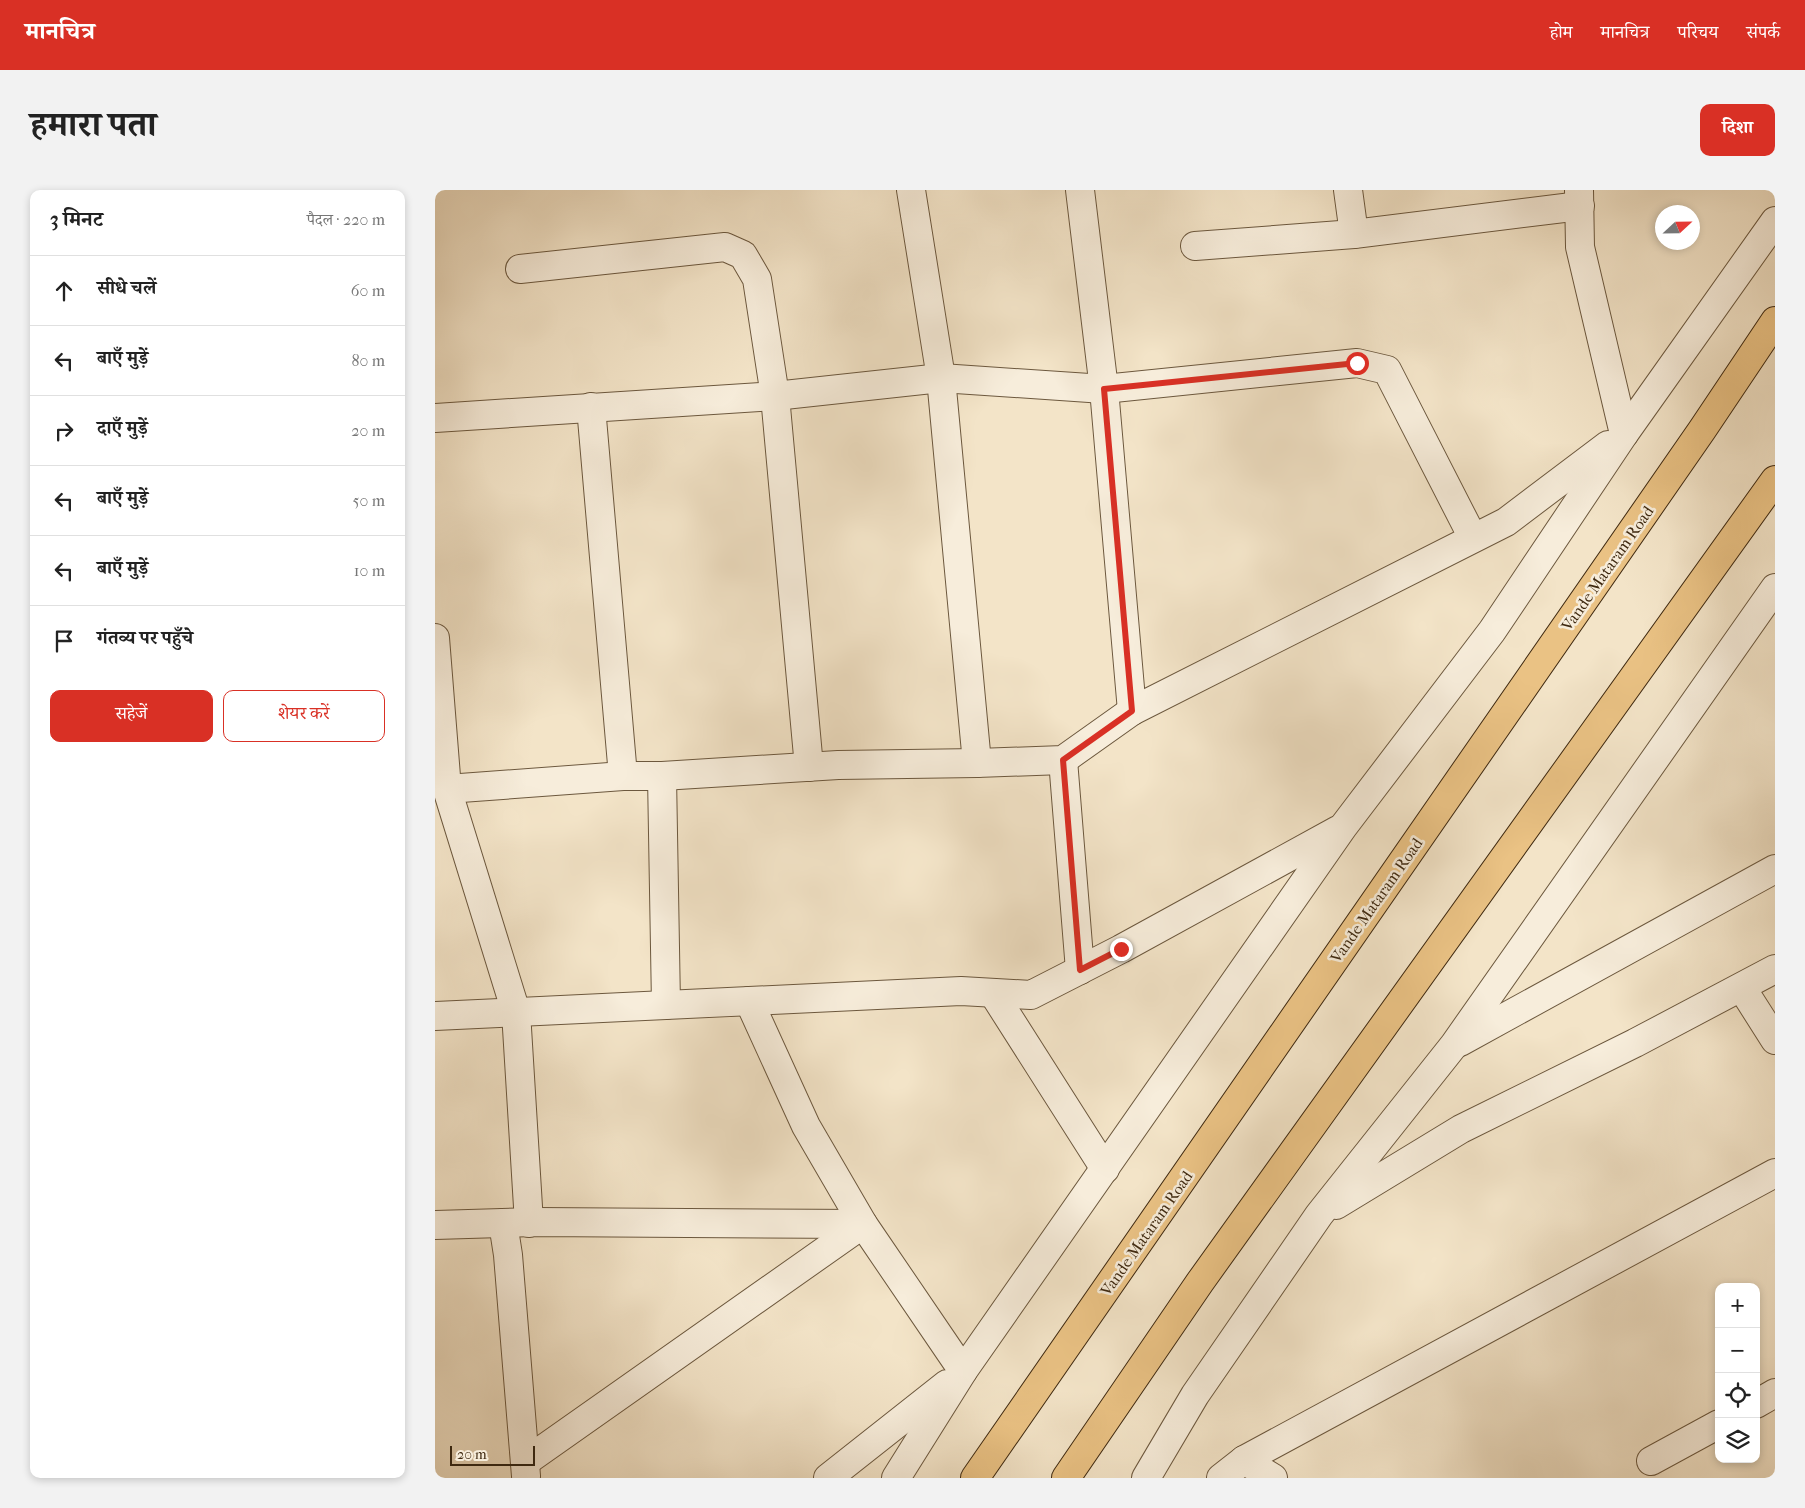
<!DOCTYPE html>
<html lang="hi">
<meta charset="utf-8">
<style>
:root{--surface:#fff;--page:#f2f2f2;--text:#222;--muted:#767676;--line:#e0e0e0;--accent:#d93025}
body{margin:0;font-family:"IM FELL French Canon","Noto Serif Devanagari",serif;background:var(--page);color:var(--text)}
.controls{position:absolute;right:15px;bottom:15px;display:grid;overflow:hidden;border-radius:10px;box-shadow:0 2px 8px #0003}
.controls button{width:45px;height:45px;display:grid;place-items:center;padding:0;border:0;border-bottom:1px solid var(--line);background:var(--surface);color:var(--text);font:25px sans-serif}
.compass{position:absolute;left:1220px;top:15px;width:45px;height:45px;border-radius:50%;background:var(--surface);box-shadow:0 2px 8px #0003;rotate:68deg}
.scale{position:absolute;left:15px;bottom:12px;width:85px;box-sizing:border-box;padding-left:5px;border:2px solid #3f2910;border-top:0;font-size:14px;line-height:18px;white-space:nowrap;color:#3f2910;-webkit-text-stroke:4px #f7eddb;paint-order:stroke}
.stop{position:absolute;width:15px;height:15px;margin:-11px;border:4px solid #d93025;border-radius:50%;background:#fff}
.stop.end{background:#d93025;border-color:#fff;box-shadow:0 1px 5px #0008}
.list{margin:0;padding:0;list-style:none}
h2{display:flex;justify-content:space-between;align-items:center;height:65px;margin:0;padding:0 20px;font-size:21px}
h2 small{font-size:16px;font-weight:400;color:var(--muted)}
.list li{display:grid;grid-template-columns:32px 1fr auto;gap:15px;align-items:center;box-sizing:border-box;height:70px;padding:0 20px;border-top:1px solid var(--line)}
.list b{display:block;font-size:19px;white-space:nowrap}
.list em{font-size:16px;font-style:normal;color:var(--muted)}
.actions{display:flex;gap:10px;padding:15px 20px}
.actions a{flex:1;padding:11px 0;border:1px solid var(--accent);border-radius:10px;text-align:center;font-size:18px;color:var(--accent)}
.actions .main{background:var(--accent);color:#fff}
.icon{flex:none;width:28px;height:28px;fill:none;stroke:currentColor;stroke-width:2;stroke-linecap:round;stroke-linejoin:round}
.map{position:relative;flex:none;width:1340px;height:1288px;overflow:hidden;border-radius:10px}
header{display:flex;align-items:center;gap:30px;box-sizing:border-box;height:70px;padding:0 25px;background:var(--accent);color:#fff}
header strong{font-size:24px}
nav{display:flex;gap:28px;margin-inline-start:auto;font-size:18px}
.intro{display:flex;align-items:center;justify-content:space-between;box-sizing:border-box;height:120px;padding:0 30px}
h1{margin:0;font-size:35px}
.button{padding:12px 22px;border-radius:10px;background:var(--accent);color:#fff;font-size:18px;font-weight:700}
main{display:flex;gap:30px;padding:0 30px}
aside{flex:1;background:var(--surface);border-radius:10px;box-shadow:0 2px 8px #0003}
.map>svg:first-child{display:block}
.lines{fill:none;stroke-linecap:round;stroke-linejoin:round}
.minor-casing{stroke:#6c583e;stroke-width:30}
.major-casing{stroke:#3f2910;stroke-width:30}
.minor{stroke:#f7eddb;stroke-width:28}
.major{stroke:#eac284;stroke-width:28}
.route{stroke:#d93025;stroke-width:6}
.labels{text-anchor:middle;stroke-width:5;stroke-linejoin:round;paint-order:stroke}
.street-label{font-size:16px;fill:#3f2910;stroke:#f7eddb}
</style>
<header>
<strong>मानचित्र</strong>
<nav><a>होम</a><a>मानचित्र</a><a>परिचय</a><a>संपर्क</a></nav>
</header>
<div class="intro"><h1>हमारा पता</h1><a class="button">दिशा</a></div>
<main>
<aside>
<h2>3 मिनट<small>पैदल · 220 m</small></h2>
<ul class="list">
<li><svg class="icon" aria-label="ahead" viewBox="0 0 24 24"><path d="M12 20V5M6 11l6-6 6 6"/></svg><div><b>सीधे चलें</b></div><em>60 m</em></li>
<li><svg class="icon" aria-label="left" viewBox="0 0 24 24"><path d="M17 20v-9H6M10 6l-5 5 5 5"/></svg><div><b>बाएँ मुड़ें</b></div><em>80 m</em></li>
<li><svg class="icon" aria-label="right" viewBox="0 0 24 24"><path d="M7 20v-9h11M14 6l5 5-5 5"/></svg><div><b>दाएँ मुड़ें</b></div><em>20 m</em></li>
<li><svg class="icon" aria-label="left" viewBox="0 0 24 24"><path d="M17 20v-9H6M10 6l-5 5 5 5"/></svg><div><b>बाएँ मुड़ें</b></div><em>50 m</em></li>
<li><svg class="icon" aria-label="left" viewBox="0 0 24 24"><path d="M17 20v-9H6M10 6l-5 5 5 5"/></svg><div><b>बाएँ मुड़ें</b></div><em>10 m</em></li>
<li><svg class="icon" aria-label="arrive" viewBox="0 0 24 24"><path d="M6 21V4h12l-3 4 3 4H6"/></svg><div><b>गंतव्य पर पहुँचे</b></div></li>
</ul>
<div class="actions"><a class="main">सहेजें</a><a>शेयर करें</a></div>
</aside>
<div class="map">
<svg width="1340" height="1288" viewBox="0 0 1340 1288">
<rect width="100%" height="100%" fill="#f3e4c8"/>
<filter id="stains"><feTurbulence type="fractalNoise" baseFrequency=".004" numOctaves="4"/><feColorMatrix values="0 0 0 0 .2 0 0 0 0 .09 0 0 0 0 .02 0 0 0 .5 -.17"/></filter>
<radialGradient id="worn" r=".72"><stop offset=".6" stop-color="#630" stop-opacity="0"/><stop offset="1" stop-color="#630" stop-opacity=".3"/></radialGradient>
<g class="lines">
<!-- minor casing -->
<g class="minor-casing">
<g id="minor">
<path d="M476 0 506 188 542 573"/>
<path d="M645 0 669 199 697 521"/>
<path d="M913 0 919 44"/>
<path d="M1144 0 1145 57 1189 244"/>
<path d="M760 56 919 44 1145 16"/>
<path d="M85 79 290 57 308 65 322 89 340 206 374 577"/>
<path d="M156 217 188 586"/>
<path d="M0 228 340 206 506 188 669 199 922 173 952 180 1038 348"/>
<path d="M0 448 12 599 81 822 94 1033"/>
<path d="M628 570 645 780"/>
<path d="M227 586 231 815"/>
<path d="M12 599 188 586H227L403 575 542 573 628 570 697 521 1071 332 1173 255"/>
<path d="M1307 798 1340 850"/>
<path d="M558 803 670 979"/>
<path d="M0 826 526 801 596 805 686 759 903 640"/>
<path d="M1025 852 1340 679"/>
<path d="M901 1015 1026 939 1200 853 1340 779"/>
<path d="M68 1033 73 1065 91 1286"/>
<path d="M0 1035 101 1032 428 1034 528 1181"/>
<path d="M1321 1214 1340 1203"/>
<path d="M809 1270 838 1288"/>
<path d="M1216 1271 1284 1234"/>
<path d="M90 1272 428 1034 371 936 314 811"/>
<path d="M393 1288 512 1194"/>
<path d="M461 1288 528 1181 908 637 1057 441 1189 244 1340 31"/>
<path d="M711 1288 760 1205 884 1025 1019 855 1340 398"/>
<path d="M786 1288 809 1270 1340 983"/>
</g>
</g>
<!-- major casing -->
<g class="major-casing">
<g id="major">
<path d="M540 1288 1267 240 1340 131"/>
<path d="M631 1288 765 1092 1340 290"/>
</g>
</g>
<!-- minor -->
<use href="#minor" class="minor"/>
<!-- major -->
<use href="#major" class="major"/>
</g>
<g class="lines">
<!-- route -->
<path class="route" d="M686 759 645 780 628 570 697 521 669 199 922 173"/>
</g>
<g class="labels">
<!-- street labels -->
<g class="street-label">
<text transform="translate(1172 378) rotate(-55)" y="6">Vande Mataram Road</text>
<text transform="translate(941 710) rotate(-55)" y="6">Vande Mataram Road</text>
<text transform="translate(711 1043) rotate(-55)" y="6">Vande Mataram Road</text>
</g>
</g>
<rect width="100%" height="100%" filter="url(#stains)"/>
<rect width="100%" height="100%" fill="url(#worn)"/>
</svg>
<div class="controls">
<button>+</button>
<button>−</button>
<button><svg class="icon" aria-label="locate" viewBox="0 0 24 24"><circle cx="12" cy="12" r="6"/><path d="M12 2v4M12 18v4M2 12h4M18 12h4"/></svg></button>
<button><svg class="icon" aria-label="layers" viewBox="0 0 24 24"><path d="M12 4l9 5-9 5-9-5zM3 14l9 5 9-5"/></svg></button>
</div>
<svg class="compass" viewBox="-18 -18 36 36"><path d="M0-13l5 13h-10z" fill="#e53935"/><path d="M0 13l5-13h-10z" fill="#767676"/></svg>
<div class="scale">20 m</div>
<div class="stop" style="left:922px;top:173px"></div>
<div class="stop end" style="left:686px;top:759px"></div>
</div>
</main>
